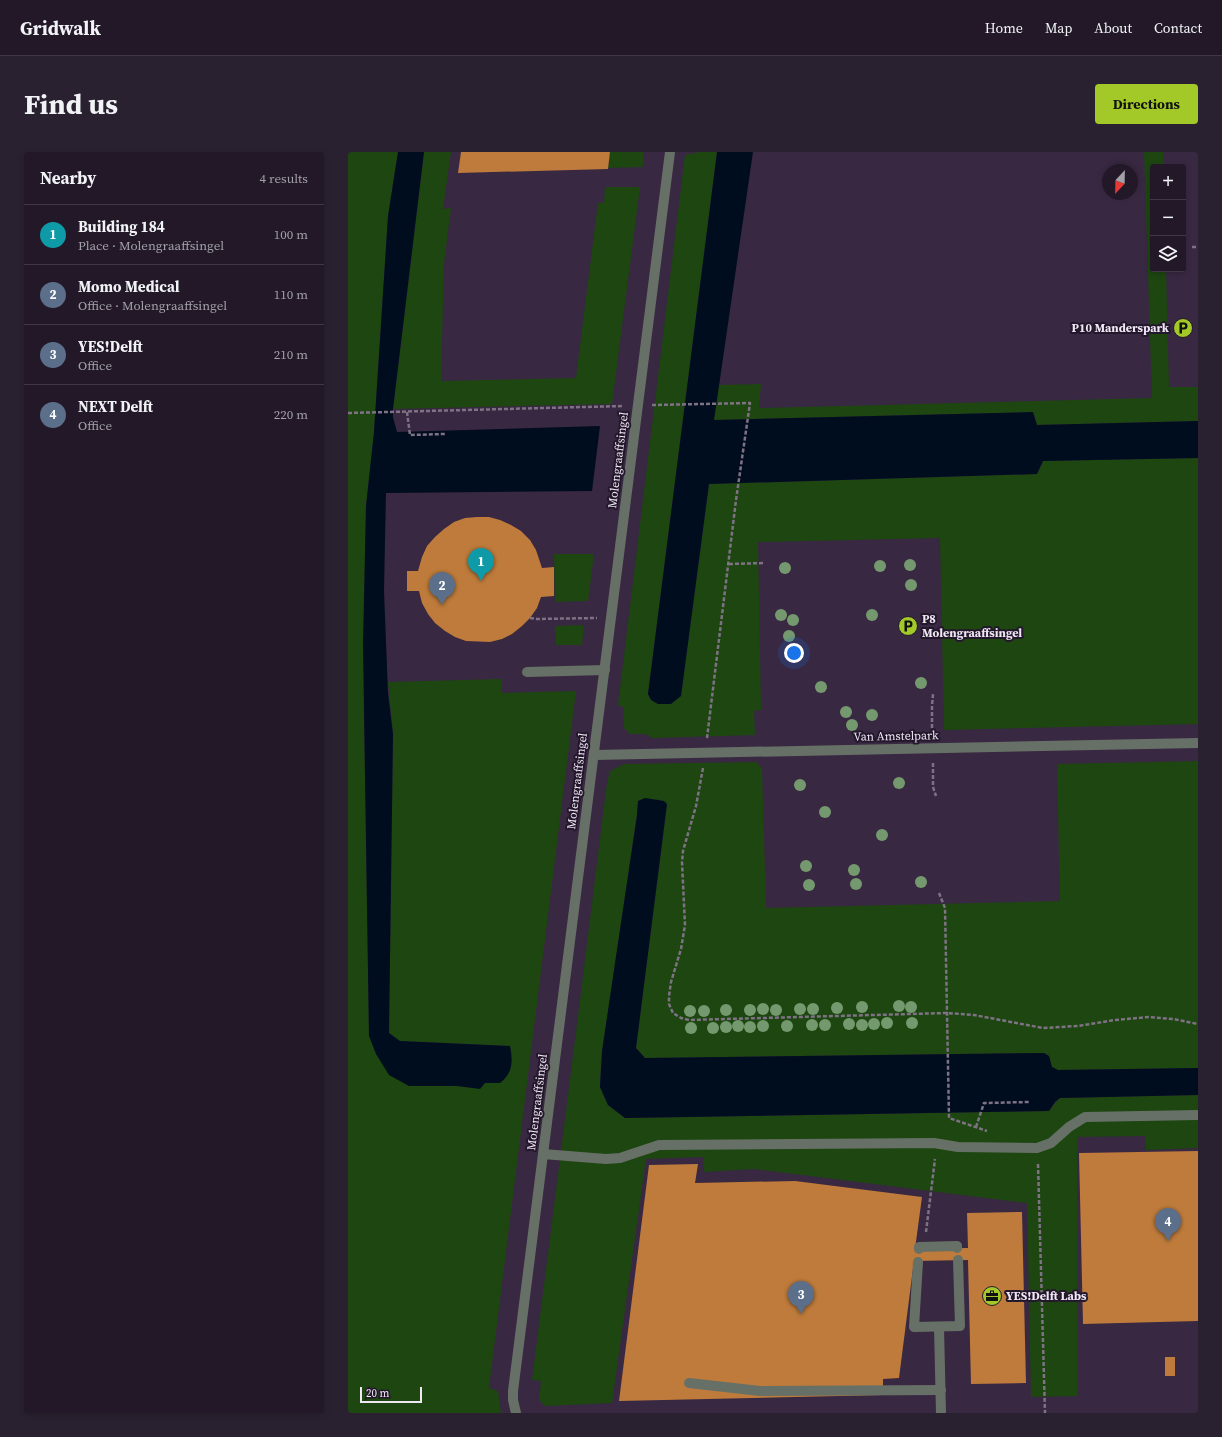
<!DOCTYPE html>
<meta charset="utf-8">
<style>
:root{--surface:#221828;--page:#2a2130;--text:#f1f3f6;--muted:#a2a0a8;--line:#3f3745;--accent:#a2c928}
body{margin:0;font-family:"Source Serif 4",serif;background:var(--page);color:var(--text)}
.controls{position:absolute;right:12px;top:12px;display:grid;overflow:hidden;border-radius:4px;box-shadow:0 2px 6px #0003}
.controls button{width:36px;height:36px;display:grid;place-items:center;padding:0;border:0;border-bottom:1px solid var(--line);background:var(--surface);color:var(--text);font:20px sans-serif}
.compass{position:absolute;left:754px;top:12px;width:36px;height:36px;border-radius:50%;background:var(--surface);box-shadow:0 2px 6px #0003;rotate:202deg}
.scale{position:absolute;left:12px;bottom:10px;width:62px;box-sizing:border-box;padding-left:4px;border:2px solid #f0e7f5;border-top:0;font-size:11px;line-height:14px;white-space:nowrap;color:#f0e7f5;-webkit-text-stroke:3px #23172b;paint-order:stroke}
.you{position:absolute;left:446px;top:501px;width:14px;height:14px;margin:-10px;border:3px solid #fff;border-radius:50%;background:#1a73e8;box-shadow:0 0 0 6px #1a73e833}
.badge{display:grid;place-items:center;width:26px;height:26px;border-radius:50%;background:var(--accent);color:#fff;font-size:13px;font-weight:700}
.pin{position:absolute;translate:-50% -33px;filter:drop-shadow(0 1px 2px #0008)}
.pin::after{content:'';position:absolute;top:21px;width:14px;height:12px;background:inherit;clip-path:polygon(0 0,100% 0,50% 100%)}
.list{margin:0;padding:0;list-style:none}
h2{display:flex;justify-content:space-between;align-items:center;height:52px;margin:0;padding:0 16px;font-size:17px}
h2 small{font-size:13px;font-weight:400;color:var(--muted)}
.list li{display:grid;grid-template-columns:26px 1fr auto;gap:12px;align-items:center;box-sizing:border-box;height:60px;padding:0 16px;border-top:1px solid var(--line)}
.list b{display:block;font-size:15px;white-space:nowrap}
.list p{margin:0;font-size:13px;white-space:nowrap;color:var(--muted)}
.list em{font-size:13px;font-style:normal;color:var(--muted)}
.icon{flex:none;width:22px;height:22px;fill:none;stroke:currentColor;stroke-width:2;stroke-linecap:round;stroke-linejoin:round}
.map{position:relative;flex:none;width:850px;height:1261px;overflow:hidden;border-radius:4px}
header{display:flex;align-items:center;gap:24px;box-sizing:border-box;height:56px;padding:0 20px;background:var(--surface);border-bottom:1px solid var(--line)}
header strong{font-size:19px}
nav{display:flex;gap:22px;margin-inline-start:auto;font-size:14px}
.intro{display:flex;align-items:center;justify-content:space-between;box-sizing:border-box;height:96px;padding:0 24px}
h1{margin:0;font-size:28px}
.button{padding:10px 18px;border-radius:4px;background:var(--accent);color:#111;font-size:14px;font-weight:700}
main{display:flex;gap:24px;padding:0 24px}
aside{flex:1;background:var(--surface);border-radius:4px;box-shadow:0 2px 6px #0003}
.map>svg:first-child{display:block}
.built{fill:#392842;fill-rule:evenodd}
.green{fill:#1d4611}
.water{fill:#000d1f}
.building{fill:#be7b3b}
.lines{fill:none;stroke-linecap:round;stroke-linejoin:round}
.path{stroke:#7e7284;stroke-width:2.5;stroke-dasharray:4 2;stroke-linecap:butt}
.minor{stroke:#677066;stroke-width:10}
.tree{fill:#75996e}
.labels{text-anchor:middle;stroke-width:4;stroke-linejoin:round;paint-order:stroke}
.poi-label{font-size:12px;font-weight:bold;fill:#f0e7f5;stroke:#23172b;text-anchor:start}
.street-label{font-size:12px;fill:#f0e7f5;stroke:#23172b}
</style>
<header>
<strong>Gridwalk</strong>
<nav><a>Home</a><a>Map</a><a>About</a><a>Contact</a></nav>
</header>
<div class="intro"><h1>Find us</h1><a class="button">Directions</a></div>
<main>
<aside>
<h2>Nearby<small>4 results</small></h2>
<ul class="list">
<li><span class="badge" style="background:#0f9aa8">1</span><div><b>Building 184</b><p>Place · Molengraaffsingel</p></div><em>100 m</em></li>
<li><span class="badge" style="background:#5c6f8a">2</span><div><b>Momo Medical</b><p>Office · Molengraaffsingel</p></div><em>110 m</em></li>
<li><span class="badge" style="background:#5c6f8a">3</span><div><b>YES!Delft</b><p>Office</p></div><em>210 m</em></li>
<li><span class="badge" style="background:#5c6f8a">4</span><div><b>NEXT Delft</b><p>Office</p></div><em>220 m</em></li>
</ul>
</aside>
<div class="map">
<svg width="850" height="1261" viewBox="0 0 850 1261">
<rect width="100%" height="100%" fill="#2d2035"/>
<!-- built -->
<path class="built" d="M13 0H850V1261H0V192ZM805 15H835V117H805ZM760 18H784V42H760Z"/>
<!-- green -->
<g class="green">
<path d="M0 0H50L40 64 26 280 18 354 16 556 21 884 109 934 131 936 137 931H152L162 894 51 889 41 881 45 582 40 530 153 527V541L228 539 141 1236 150 1239 153 1261H0Z"/>
<path d="M76 0H103L95 57 103 56 96 112 93 229 228 226 250 51H256L257 35H292L264 252 45 257Z"/>
<path d="M262 0H296L295 15 260 16Z"/>
<path d="M352 0H369L300 542 303 548 310 552 333 544 361 332 689 322 695 309 850 306V572L596 578 592 386 410 390 413 558 406 559 407 583 304 586 298 582H282L276 576 275 555 270 553 337 3Z"/>
<path d="M796 0H815L816 15H805V117H818L821 235H850V269L689 273 685 260 365 268 370 233 413 232 411 256 804 246Z"/>
<path d="M206 402H246L240 449 207 450Z"/>
<path d="M236 473 234 493H208L207 474Z"/>
<path d="M850 609V916L710 918 704 915 701 904 696 901 297 906 288 896 319 652C313 646 298 646 290 649L289 663 253 908 252 935 260 953 277 966 701 959C705 955 707 950 712 946L850 943V996L798 998 797 984 729 985V1244L683 1245 679 1051 405 1017 356 1020 355 1005 298 1007 264 1251 197 1254 191 1248 193 1229 184 1228 224 912 259 631 262 619 276 612 408 610 414 616 418 756 712 749 709 612Z"/>
</g>
<!-- water -->
<g class="water">
<path d="M50 0H76L45 257V265L49 280 252 274 244 339 38 341 36 439 40 541 45 582 41 881 52 889 162 894C165 909 165 921 152 931H137L132 937 109 934H61L41 923 28 902 21 884 15 492 18 354 26 280 40 64Z"/>
<path d="M369 0H405L366 268 685 260 689 273 850 269V306L695 309 689 322 361 332 333 544 323 552H310L303 548 300 542Z"/>
<path d="M297 646 316 649 319 652 288 896 297 906 696 901 701 904 704 915 710 918 850 916V943L712 946 707 950 701 959 277 966 260 953 252 935 254 899 289 663 290 649Z"/>
</g>
<!-- building -->
<g class="building">
<path d="M113 0H262L260 17 110 21Z"/>
<path d="M129 365H141L152 368 163 373 173 379 182 388 188 398 194 416 206 415V444L193 445 189 456 182 466 174 474 164 482 154 487 142 490 118 489 107 485 97 479 87 471 80 462 74 451 71 439H59V419H70L74 405 79 394 87 385 96 377 106 370 117 366Z"/>
<path d="M850 999V1169L735 1172 731 1001Z"/>
<path d="M350 1012 347 1031 447 1029 574 1045 567 1097 620 1096 619 1061 674 1060 678 1231 623 1232 620 1108 566 1109 551 1226 535 1227V1243L271 1249 301 1013Z"/>
<rect x="817" y="1205" width="10" height="19"/>
</g>
<g class="lines">
<!-- path -->
<g class="path">
<path d="M844 95H850"/>
<path d="M304 253 402 251 388 348 359 586"/>
<path d="M59 260 62 283 97 282"/>
<path d="M0 261 275 254"/>
<path d="M381 412 417 411"/>
<path d="M182 466 189 467 249 466"/>
<path d="M584 582V554L585 542"/>
<path d="M585 611V635L588 644"/>
<path d="M355 616 348 654 335 699 334 710 337 773 333 797 323 830 321 844V852L325 861 333 866 341 868 599 861 626 863 695 876 730 874 767 868 801 865 825 867 850 872"/>
<path d="M591 741 597 756 601 966 639 979"/>
<path d="M628 975 636 951 681 950"/>
<path d="M690 1012 697 1261"/>
<path d="M578 1080 587 1007"/>
</g>
<!-- minor -->
<g class="minor">
<path d="M179 520 257 518"/>
<path d="M246 603 850 591"/>
<path d="M195 1002 258 1007 272 1006 311 993 586 991 610 995 689 996 703 991 721 975 737 965 850 963"/>
<path d="M571 1097V1095L609 1094V1096"/>
<path d="M570 1110 566 1175 612 1174 610 1108"/>
<path d="M591 1175 593 1261"/>
<path d="M341 1231 412 1239 593 1238"/>
<path d="M168 1261 165 1248V1239L322 0"/>
</g>
</g>
<!-- trees -->
<g class="tree">
<circle cx="562" cy="413" r="6"/>
<circle cx="532" cy="414" r="6"/>
<circle cx="437" cy="416" r="6"/>
<circle cx="563" cy="433" r="6"/>
<circle cx="433" cy="463" r="6"/>
<circle cx="524" cy="463" r="6"/>
<circle cx="445" cy="468" r="6"/>
<circle cx="441" cy="484" r="6"/>
<circle cx="573" cy="531" r="6"/>
<circle cx="473" cy="535" r="6"/>
<circle cx="498" cy="560" r="6"/>
<circle cx="524" cy="563" r="6"/>
<circle cx="504" cy="573" r="6"/>
<circle cx="551" cy="631" r="6"/>
<circle cx="452" cy="633" r="6"/>
<circle cx="477" cy="660" r="6"/>
<circle cx="534" cy="683" r="6"/>
<circle cx="458" cy="714" r="6"/>
<circle cx="506" cy="718" r="6"/>
<circle cx="573" cy="730" r="6"/>
<circle cx="508" cy="732" r="6"/>
<circle cx="461" cy="733" r="6"/>
<circle cx="551" cy="854" r="6"/>
<circle cx="514" cy="855" r="6"/>
<circle cx="563" cy="855" r="6"/>
<circle cx="489" cy="856" r="6"/>
<circle cx="415" cy="857" r="6"/>
<circle cx="452" cy="857" r="6"/>
<circle cx="465" cy="857" r="6"/>
<circle cx="378" cy="858" r="6"/>
<circle cx="402" cy="858" r="6"/>
<circle cx="428" cy="858" r="6"/>
<circle cx="342" cy="859" r="6"/>
<circle cx="356" cy="859" r="6"/>
<circle cx="539" cy="871" r="6"/>
<circle cx="564" cy="871" r="6"/>
<circle cx="501" cy="872" r="6"/>
<circle cx="526" cy="872" r="6"/>
<circle cx="464" cy="873" r="6"/>
<circle cx="477" cy="873" r="6"/>
<circle cx="514" cy="873" r="6"/>
<circle cx="390" cy="874" r="6"/>
<circle cx="415" cy="874" r="6"/>
<circle cx="439" cy="874" r="6"/>
<circle cx="378" cy="875" r="6"/>
<circle cx="402" cy="875" r="6"/>
<circle cx="343" cy="876" r="6"/>
<circle cx="365" cy="876" r="6"/>
</g>
<!-- icons -->
<defs>
<g id="parking-disc" transform="scale(1)"><circle r="9.5" fill="#a2c928" stroke="#23172b"/><path d="M-3.5-5.5H1a3.5 3.5 0 0 1 0 7H-1V5.5H-3.5ZM-1-3.4V-.6H.8a1.4 1.4 0 0 0 0-2.8Z" fill="#111"/></g>
<g id="office-disc" transform="scale(1)"><circle r="9.5" fill="#a2c928" stroke="#23172b"/><path d="M-6-3h4V-5.5h4V-3h4V5H-6ZM-1-4.5V-3h2v-1.5ZM-6 0V1H6V0Z" fill="#111"/></g>
</defs>
<g fill-rule="evenodd">
<use href="#parking-disc" x="835" y="176"/>
<use href="#parking-disc" x="560" y="474"/>
<use href="#office-disc" x="644" y="1144"/>
</g>
<g class="labels">
<!-- poi labels -->
<g class="poi-label">
<text x="821" y="180" text-anchor="end">P10 Manderspark</text>
<text x="574" y="471">P8<tspan x="574" dy="14">Molengraaffsingel</tspan></text>
<text x="658" y="1148">YES!Delft Labs</text>
</g>
<!-- street labels -->
<g class="street-label">
<text transform="translate(270 308) rotate(-83)" y="4">Molengraaffsingel</text>
<text transform="translate(548 584) rotate(-1)" y="4">Van Amstelpark</text>
<text transform="translate(229 629) rotate(-83)" y="4">Molengraaffsingel</text>
<text transform="translate(189 950) rotate(-83)" y="4">Molengraaffsingel</text>
</g>
</g>
</svg>
<div class="controls">
<button>+</button>
<button>−</button>
<button><svg class="icon" aria-label="layers" viewBox="0 0 24 24"><path d="M12 4l9 5-9 5-9-5zM3 14l9 5 9-5"/></svg></button>
</div>
<svg class="compass" viewBox="-18 -18 36 36"><path d="M0-13l5 13h-10z" fill="#e53935"/><path d="M0 13l5-13h-10z" fill="#a2a0a8"/></svg>
<div class="scale">20 m</div>
<div class="you"></div>
<div class="pin badge" style="left:133px;top:429px;background:#0f9aa8">1</div>
<div class="pin badge" style="left:94px;top:453px;background:#5c6f8a">2</div>
<div class="pin badge" style="left:453px;top:1162px;background:#5c6f8a">3</div>
<div class="pin badge" style="left:820px;top:1089px;background:#5c6f8a">4</div>
</div>
</main>
